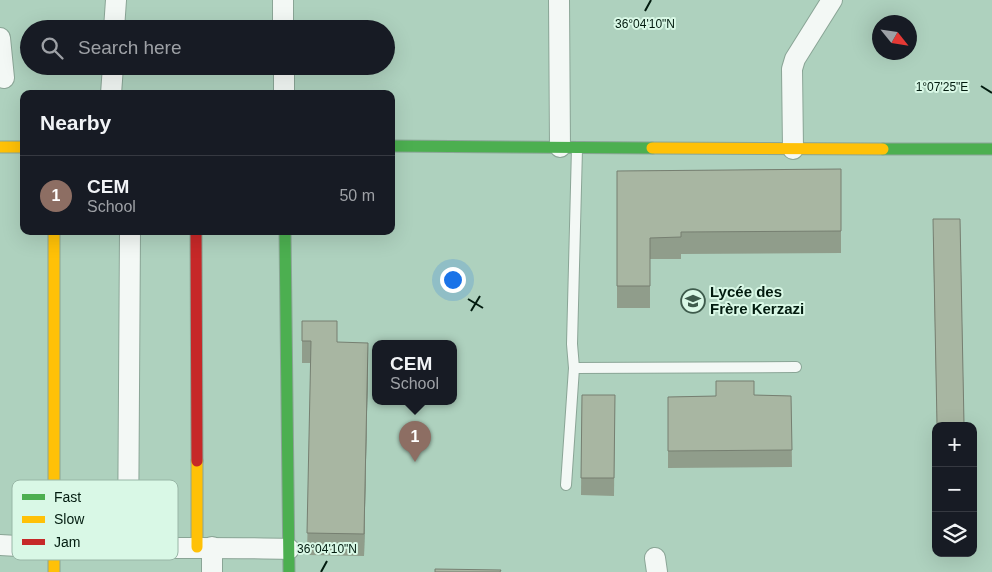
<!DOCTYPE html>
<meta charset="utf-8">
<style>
:root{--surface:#171b24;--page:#20242c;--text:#f1f3f6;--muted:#9ea1a6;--line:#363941;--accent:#2563eb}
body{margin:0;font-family:Arial,sans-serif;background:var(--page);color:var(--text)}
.controls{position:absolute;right:15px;bottom:15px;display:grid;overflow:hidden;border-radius:10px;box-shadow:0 5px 20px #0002}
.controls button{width:45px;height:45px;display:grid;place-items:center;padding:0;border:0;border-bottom:1px solid var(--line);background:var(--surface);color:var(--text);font:25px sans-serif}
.compass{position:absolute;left:872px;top:15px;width:45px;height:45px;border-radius:50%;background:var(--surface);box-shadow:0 5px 20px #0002;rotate:120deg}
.you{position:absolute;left:452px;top:279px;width:18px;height:18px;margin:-12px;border:4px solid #fff;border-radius:50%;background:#1a73e8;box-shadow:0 0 0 8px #1a73e833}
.badge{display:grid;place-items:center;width:32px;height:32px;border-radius:50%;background:var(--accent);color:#fff;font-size:16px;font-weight:700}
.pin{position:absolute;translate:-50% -41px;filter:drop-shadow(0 1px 2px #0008)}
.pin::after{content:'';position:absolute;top:26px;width:18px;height:15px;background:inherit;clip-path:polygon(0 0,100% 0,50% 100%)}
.popup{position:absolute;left:372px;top:340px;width:85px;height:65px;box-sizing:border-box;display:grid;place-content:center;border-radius:10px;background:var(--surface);filter:drop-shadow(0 1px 4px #0005);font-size:16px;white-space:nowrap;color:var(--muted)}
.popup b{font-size:19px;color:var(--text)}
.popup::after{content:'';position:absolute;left:50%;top:100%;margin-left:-10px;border:10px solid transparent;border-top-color:var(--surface)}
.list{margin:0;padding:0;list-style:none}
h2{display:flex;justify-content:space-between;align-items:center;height:65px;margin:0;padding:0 20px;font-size:21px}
h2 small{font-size:16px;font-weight:400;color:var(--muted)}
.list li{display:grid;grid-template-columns:32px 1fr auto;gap:15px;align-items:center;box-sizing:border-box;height:80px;padding:0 20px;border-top:1px solid var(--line)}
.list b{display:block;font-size:19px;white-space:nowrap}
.list p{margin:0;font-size:16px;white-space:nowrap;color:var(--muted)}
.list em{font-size:16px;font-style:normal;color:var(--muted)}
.icon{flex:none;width:28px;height:28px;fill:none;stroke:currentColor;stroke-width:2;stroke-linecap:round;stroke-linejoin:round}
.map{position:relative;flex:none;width:992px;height:572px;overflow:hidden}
.search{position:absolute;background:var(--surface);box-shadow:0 5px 20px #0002;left:20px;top:20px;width:375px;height:55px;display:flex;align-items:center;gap:12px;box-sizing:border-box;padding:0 18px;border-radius:28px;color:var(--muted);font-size:19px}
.panel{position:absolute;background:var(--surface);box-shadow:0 5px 20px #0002;left:20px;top:90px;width:375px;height:145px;border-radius:10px}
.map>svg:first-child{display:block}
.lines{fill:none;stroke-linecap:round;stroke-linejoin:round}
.lane-casing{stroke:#8aa596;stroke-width:12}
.street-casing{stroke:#8aa596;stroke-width:22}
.fast-casing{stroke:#8aa596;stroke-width:13}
.slow-casing{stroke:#8aa596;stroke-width:13}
.jam-casing{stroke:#8aa596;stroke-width:13}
.lane{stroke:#f3f8f5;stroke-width:10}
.street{stroke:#f3f8f5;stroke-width:20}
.fast{stroke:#4caf50;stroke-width:11}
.slow{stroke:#ffc107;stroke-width:11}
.jam{stroke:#c62828;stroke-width:11}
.wall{fill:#909d8b}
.shaded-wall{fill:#767f71}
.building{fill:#a8b6a2;stroke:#767f71}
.ticks{fill:none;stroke:#021b0f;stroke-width:2}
.labels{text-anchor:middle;stroke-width:4;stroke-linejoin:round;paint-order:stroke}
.poi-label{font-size:15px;font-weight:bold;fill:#021b0f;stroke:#d9f8e6;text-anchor:start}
.key{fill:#d9f8e6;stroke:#98b6a6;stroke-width:1}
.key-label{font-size:14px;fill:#021b0f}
.ticks-label{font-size:12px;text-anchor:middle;fill:#021b0f;stroke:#d9f8e6;stroke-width:4;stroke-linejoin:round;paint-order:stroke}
</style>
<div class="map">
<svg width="992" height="572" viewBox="0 0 992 572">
<rect width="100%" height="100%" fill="#aed1be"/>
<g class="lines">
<!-- lane casing -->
<g class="lane-casing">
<g id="lane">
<path d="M574 368 796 367"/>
<path d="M566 485 574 368 572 344 577 148"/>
</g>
</g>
<!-- street casing -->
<g class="street-casing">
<g id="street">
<path d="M283 0V29"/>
<path d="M559 0 560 147"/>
<path d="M114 29 116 0"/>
<path d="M0 38 4 78"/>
<path d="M284 66V94"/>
<path d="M111 94 113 66"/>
<path d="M793 149 792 69 795 59 832 0"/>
<path d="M0 545C96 551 193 546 289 549"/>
<path d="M128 547 130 231"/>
<path d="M212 547V572"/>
<path d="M655 558 657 572"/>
</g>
</g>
<!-- fast casing -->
<g class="fast-casing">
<g id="fast">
<path d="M391 146 652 148"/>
<path d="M883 149H992"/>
<path d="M285 231 289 572"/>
</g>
</g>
<!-- slow casing -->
<g class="slow-casing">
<g id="slow">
<path d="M0 147H24"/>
<path d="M652 148 883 149"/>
<path d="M54 231V572"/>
<path d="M197 461V547"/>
</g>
</g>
<!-- jam casing -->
<g class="jam-casing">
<path id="jam" d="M196 231 197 461"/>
</g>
<!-- lane -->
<use href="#lane" class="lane"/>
<!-- street -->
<use href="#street" class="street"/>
<!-- fast -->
<use href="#fast" class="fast"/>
<!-- slow -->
<use href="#slow" class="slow"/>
<!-- jam -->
<use href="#jam" class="jam"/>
</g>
<!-- wall -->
<g class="wall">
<path d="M841 169V253L681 254V259H650V308H617V171Z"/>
<path d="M960 219 964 426H937L933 237Z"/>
<path d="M302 321 368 364 364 556 307 555 311 363H302Z"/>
<path d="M582 395H615L614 496 581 495Z"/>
<path d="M754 395 791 396 792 467 668 468V397Z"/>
</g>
<!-- shaded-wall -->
<path class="shaded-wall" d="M368 343V364L364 556V534Z"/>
<!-- building -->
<g class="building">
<path d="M841 169V231L681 232V237L650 238V286H617V171Z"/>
<path d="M933 219H960L964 424H937Z"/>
<path d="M302 321H337V342L368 343 364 534 307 533 311 341H302Z"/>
<path d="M716 381H754V395L791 396 792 450 668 451V397L716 396Z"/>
<path d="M582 395H615L614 478H581Z"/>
<path d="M435 569 501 570 500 572H435Z"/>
</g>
<!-- ticks -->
<path class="ticks" d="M645 11 651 0M981 86 992 93M468 299 483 308M471 311 480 296M321 572 327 561"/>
<!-- icons -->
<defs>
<g id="school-ring" transform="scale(1.25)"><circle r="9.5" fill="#d9f8e6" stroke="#3e5b4c" stroke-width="1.5"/><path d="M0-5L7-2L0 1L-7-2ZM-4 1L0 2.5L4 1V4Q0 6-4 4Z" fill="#3e5b4c"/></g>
</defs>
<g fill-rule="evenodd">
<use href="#school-ring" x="693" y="301"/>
</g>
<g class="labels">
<!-- poi labels -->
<g class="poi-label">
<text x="710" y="297">Lycée des<tspan x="710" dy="17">Frère Kerzazi</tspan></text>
</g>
</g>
<!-- legend -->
<rect x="12" y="480" width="166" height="80" rx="8" class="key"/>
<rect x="22" y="494" width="23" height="6" fill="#4caf50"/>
<rect x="22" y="516" width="23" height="7" fill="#ffc107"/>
<rect x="22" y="539" width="23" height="6" fill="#c62828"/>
<g class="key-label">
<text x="54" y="502">Fast</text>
<text x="54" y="524">Slow</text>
<text x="54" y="547">Jam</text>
</g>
<g class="ticks-label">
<text x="645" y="28">36°04'10"N</text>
<text x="942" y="91">1°07'25"E</text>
<text x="327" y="553">36°04'10"N</text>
</g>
</svg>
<div class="controls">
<button>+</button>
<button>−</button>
<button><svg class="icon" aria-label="layers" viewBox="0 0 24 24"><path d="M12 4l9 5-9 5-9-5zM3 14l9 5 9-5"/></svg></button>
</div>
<svg class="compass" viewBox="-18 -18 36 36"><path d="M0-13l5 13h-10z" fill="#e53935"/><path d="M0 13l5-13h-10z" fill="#9ea1a6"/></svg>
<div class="you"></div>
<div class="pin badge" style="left:415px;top:462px;background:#8d6e63">1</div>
<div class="popup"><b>CEM</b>School</div>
<div class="search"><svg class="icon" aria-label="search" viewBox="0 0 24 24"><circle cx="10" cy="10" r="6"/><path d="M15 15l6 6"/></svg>Search here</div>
<section class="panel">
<h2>Nearby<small></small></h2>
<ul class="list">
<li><span class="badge" style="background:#8d6e63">1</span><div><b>CEM</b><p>School</p></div><em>50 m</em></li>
</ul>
</section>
</div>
